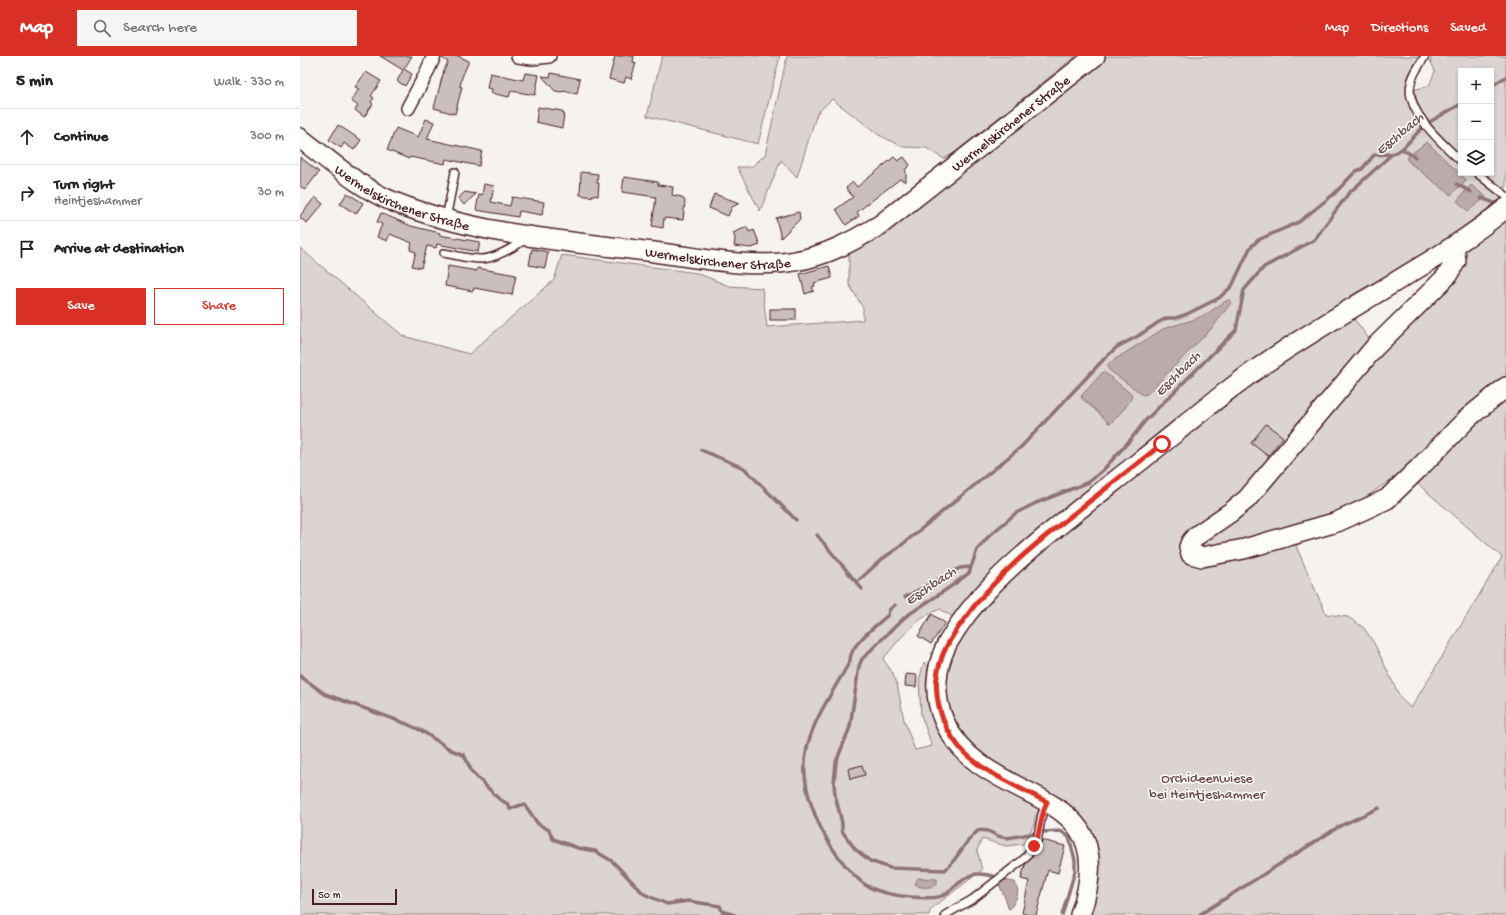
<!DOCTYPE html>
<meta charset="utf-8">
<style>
:root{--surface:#fff;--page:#f6f6f6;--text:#222;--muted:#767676;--line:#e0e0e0;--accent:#d93025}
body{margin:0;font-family:"Gochi Hand",sans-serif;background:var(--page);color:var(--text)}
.controls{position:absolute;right:12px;top:12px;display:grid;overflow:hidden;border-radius:0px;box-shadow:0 2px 6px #0003}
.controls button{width:36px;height:36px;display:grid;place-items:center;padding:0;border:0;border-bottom:1px solid var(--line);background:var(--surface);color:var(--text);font:20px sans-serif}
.scale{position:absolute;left:12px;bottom:10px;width:85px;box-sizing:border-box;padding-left:4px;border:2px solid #4a1f2b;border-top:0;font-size:11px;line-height:14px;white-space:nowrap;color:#4a1f2b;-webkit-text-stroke:3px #fdfcf7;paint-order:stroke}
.stop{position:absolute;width:12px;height:12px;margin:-9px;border:3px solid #d93025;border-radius:50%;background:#fff}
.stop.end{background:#d93025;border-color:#fff;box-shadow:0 1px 4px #0008}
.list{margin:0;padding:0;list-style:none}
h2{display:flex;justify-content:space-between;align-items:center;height:52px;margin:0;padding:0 16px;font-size:17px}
h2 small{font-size:13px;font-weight:400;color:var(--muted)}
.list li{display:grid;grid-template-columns:26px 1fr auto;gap:12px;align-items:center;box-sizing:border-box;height:56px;padding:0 16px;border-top:1px solid var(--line)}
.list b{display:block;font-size:15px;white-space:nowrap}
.list p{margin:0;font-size:13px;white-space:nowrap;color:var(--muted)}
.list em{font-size:13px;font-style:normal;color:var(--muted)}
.actions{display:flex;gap:8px;padding:12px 16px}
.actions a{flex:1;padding:9px 0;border:1px solid var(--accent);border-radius:0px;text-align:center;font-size:14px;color:var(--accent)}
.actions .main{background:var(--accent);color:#fff}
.icon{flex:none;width:22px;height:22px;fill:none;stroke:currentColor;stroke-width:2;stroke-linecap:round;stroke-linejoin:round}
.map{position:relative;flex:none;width:1206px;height:859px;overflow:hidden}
header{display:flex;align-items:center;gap:24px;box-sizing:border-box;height:56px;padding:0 20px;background:var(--accent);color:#fff}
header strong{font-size:19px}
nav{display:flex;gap:22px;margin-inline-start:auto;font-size:14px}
.search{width:280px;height:36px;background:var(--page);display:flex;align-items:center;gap:10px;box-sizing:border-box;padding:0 14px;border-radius:0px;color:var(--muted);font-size:15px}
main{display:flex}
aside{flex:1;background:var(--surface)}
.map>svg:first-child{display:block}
.green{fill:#dcd4d2;stroke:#937a7e;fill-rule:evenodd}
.water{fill:#bbabac;stroke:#8e7378}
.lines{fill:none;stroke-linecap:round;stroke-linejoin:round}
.stream{stroke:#8e7378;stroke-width:3.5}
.building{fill:#cbbfbe;stroke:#4a1f2b}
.lane-casing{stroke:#4a1f2b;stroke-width:10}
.street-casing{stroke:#4a1f2b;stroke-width:16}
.secondary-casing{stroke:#4a1f2b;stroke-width:22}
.lane{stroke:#fdfcf7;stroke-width:7}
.street{stroke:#fdfcf7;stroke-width:13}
.secondary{stroke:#fdfcf7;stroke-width:19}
.route{stroke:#d93025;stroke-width:5}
.labels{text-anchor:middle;stroke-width:3;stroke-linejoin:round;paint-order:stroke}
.street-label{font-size:14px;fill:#4a1f2b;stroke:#fdfcf7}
.park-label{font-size:14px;fill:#6e4c55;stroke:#fdfcf7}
.water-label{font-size:15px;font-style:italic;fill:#725058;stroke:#fdfcf7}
</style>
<header>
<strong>Map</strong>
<div class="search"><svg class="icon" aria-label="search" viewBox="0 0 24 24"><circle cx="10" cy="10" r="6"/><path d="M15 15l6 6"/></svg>Search here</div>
<nav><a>Map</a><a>Directions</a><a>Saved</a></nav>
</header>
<main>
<aside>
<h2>5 min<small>Walk · 330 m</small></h2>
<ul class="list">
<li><svg class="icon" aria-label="ahead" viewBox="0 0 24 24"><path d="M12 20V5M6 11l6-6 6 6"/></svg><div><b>Continue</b></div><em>300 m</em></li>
<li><svg class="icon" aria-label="right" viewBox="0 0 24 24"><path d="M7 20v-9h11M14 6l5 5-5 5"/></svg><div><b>Turn right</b><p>Heintjeshammer</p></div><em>30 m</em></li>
<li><svg class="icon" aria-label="arrive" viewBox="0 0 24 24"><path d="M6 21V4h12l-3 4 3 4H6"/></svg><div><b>Arrive at destination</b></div></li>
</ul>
<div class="actions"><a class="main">Save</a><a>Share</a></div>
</aside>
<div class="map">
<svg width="1206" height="859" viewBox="0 0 1206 859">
<rect width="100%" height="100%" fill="#f6f3ef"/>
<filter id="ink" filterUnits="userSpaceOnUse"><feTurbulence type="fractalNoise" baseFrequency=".025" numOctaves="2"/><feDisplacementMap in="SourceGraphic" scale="8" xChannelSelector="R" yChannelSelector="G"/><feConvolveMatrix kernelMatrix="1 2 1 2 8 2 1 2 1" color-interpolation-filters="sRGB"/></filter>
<g filter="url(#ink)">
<!-- green -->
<g class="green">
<path d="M362 0H480L458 88 347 60Z"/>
<path d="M487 0H776L654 97 644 103 626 92 603 91 579 79 532 43 517 57 497 121 481 104 460 155 437 111H451L465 99Z"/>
<path d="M808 0H1121L1118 5 1113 34 1129 30 1135 15 1130 4 1134 0H1206V139L1138 190 1050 240 1045 251 656 563 640 553C615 562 600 583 583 603L592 616 597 628 604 664 615 694 632 690 621 659 619 625 624 606 629 612V636L640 675 646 686 658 700 742 751 735 761 734 769 723 788 706 790 682 783 677 794 682 814 631 853 629 859H0V192L103 280 169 298 254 224 262 199 397 217 429 230 462 232 467 271 563 264V252L549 228V197ZM1161 15H1191V117H1161ZM1127 86 1151 138 1110 107 1107 102ZM787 334 831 337 832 342 824 353 799 357 782 343 781 340Z"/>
<path d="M1206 161V859H786L773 753 746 734 712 717 713 715 703 713 669 692 654 672 643 626 652 592 694 537 754 482 936 336 1052 260 1070 284 1159 217 1169 191ZM1103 415 1202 501 1111 652 1101 643 1074 587 1064 572 1048 561 1026 558 996 490Z"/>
</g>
<!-- water -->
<g class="water">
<path d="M1127 86 1166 124 1151 139 1110 107 1106 102Z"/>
<path d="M1171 129 1186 141 1168 155 1157 145Z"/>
<path d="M930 243 931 245V247L913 271 847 338 843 339 809 314 807 310 809 307 863 273C876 268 890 266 902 260 912 256 920 247 930 243Z"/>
<path d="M803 316 808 319 831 338 832 342 824 353 810 368 781 340Z"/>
<path d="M618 822 637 823V828C631 832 621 833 615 828Z"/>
<path d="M704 824 715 826C721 838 716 843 710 853L708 852 707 847 699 828Z"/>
</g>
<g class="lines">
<!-- stream -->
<g class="stream">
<path d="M1191 30 1206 21"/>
<path d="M1102 93 1115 101"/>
<path d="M1157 128 1171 136"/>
<path d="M1181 142 1200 149"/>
<path d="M401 394 444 412 496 464"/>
<path d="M517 479 562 533"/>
<path d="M557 526 582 503 598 492 721 391 804 303 817 291 838 280 859 266 867 262H876L887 258 919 242 932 230 950 192 958 184 999 166 1034 138 1056 115 1062 113 1074 99 1092 98"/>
<path d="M605 541 660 512 671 511"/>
<path d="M595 549 589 554 588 559C577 569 549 589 550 605 535 633 514 661 507 692 496 737 529 800 564 828 575 836 597 840 611 841 620 841 635 844 644 839 647 838 650 834 653 832 668 819 673 815 693 820"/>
<path d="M0 620 25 638 107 668 122 675 151 694 164 699 172 716 199 743 208 748 210 753 221 749H225L238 768 249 774 253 783 278 792 295 795 312 805 344 838 367 848 388 845 420 850 422 855 435 859"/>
<path d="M762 859 775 815V804L769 781 761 775 742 776 707 782 698 780 688 775 679 774C664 785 658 803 645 814L590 812 570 805 555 793 542 775V767L535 739 534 727 536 706 550 671 559 610 562 603 575 590 605 561 650 531 669 517 677 494 689 480 716 457 736 447 789 426 803 414 831 383 845 365 936 274 944 234 964 211 1014 184 1048 138 1092 98 1102 93 1126 68 1161 48"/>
<path d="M899 859 1040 770 1079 752"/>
</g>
</g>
<!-- building -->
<g class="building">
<path d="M80 0H112L104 13 112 18 105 30 97 25 103 14Z"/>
<path d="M142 0H158L169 5 162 21 160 31H162L155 58 134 52 144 14 148 6 142 2Z"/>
<path d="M315 0H334L333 6 336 7 331 23 326 21 324 27 309 23Z"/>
<path d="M66 16 81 25 71 40 74 42 71 46 73 48 64 61 55 54 58 50 51 45 59 33 55 31Z"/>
<path d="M190 17 223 24 225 17 239 19 235 39 211 35 209 41 191 37 192 33 187 32Z"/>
<path d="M251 17 280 23 277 38 263 35 262 36 255 35 242 20 250 21Z"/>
<path d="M238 51 262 55 264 58 262 72 236 66Z"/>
<path d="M126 63 134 66 127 83 182 95 179 110 146 103 145 108 110 101 109 103 87 94 96 72 118 81Z"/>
<path d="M38 69 61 84 54 94 44 87 41 92 29 84Z"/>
<path d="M0 101 19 116 5 134 0 130Z"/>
<path d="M594 101 598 105 604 101 610 109 605 114 606 116V126L600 123 557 156 559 160 546 169 536 153 553 141 546 132 553 126 557 131Z"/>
<path d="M281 116 298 118 297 127H299L298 140 292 139V141L280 139Z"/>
<path d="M324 121 358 126V129L373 131 372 139 382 141 385 145 383 164 364 162 363 172 352 170 356 141 322 136Z"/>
<path d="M184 128 194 130 191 146 210 150 212 141 244 146 242 159 219 155 218 161 176 154 179 138 182 139Z"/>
<path d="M165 136 176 138 164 149 158 142Z"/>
<path d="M47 137 63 147 56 158 40 148Z"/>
<path d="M414 138 440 147 432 151 428 160 409 152Z"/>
<path d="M15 141 23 148 7 167 0 162V160Z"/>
<path d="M499 156 500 163 481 182 476 162Z"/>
<path d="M81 157 111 170 140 177 139 179 180 186 178 196 137 188 136 192 127 190 121 212 112 210 116 196 110 194 112 187 90 178 87 185 77 181 82 168 77 166Z"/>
<path d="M447 171 449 176 454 174 460 189 451 192 434 190 435 182 433 177Z"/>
<path d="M232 193 248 196 245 212 229 209Z"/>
<path d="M148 210 177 215V212L216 219 212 239 174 232 173 235 145 230Z"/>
<path d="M529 210 532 222 514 227 515 230 512 231 514 235 505 238 500 218Z"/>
<rect x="470" y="253" width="26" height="11"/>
<path d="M966 368 983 381 968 400 951 387Z"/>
<path d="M632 558 645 567 631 588 618 580Z"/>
<path d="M606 618 617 619 616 631 605 630Z"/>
<path d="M562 709 565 719 550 723 548 713Z"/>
<path d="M742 784 765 790 758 817 748 814 736 859H728L722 857 729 825 721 823 725 809 738 794Z"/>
</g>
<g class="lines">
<!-- lane casing -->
<g class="lane-casing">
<g id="lane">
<path d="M1125 0C1120 9 1113 17 1111 27 1104 55 1143 88 1161 105"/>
<path d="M1177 117 1206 140"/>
<path d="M146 163 155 116"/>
<path d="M144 197C156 199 168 203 181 203 195 203 214 191 226 183"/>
<path d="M645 859 673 843 724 803 737 785 742 758 747 746"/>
</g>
</g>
<!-- street casing -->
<g class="street-casing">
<g id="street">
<path d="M218 0 232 2 249 0"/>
<path d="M108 52 125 20 134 0"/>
</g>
</g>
<!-- secondary casing -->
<g class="secondary-casing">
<g id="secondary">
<path id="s1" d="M0 82C29 104 61 133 94 146 176 179 267 185 354 196 399 202 450 213 495 205 526 200 553 185 580 169L795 0"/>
<path d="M1154 190 1156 205 1146 221 1075 291 947 443 931 456 896 480 891 486 889 491 891 498 902 501 944 493 1037 466 1087 443 1120 411 1168 362 1206 331"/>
<path d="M780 859C828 722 684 756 644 665 633 640 635 612 647 588 672 543 712 508 751 476 780 452 810 429 839 406 886 369 932 328 982 296 1021 270 1061 247 1100 223 1137 201 1173 179 1206 152"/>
</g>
</g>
<!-- lane -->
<use href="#lane" class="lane"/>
<!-- street -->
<use href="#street" class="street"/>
<!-- secondary -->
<use href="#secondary" class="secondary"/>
</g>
</g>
<g class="lines" filter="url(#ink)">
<!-- route -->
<path class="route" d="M734 790C741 776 740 760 747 746 719 731 681 716 660 692 640 668 630 634 641 604 645 590 654 577 663 565 694 521 735 488 776 456 805 433 833 411 862 388"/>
</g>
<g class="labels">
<!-- street labels -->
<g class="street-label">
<text dy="5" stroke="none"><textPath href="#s1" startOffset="780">Wermelskirchener Straße</textPath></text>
<text dy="5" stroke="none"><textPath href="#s1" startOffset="120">Wermelskirchener Straße</textPath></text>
<text dy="5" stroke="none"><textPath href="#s1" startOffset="444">Wermelskirchener Straße</textPath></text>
</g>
<!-- park labels -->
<g class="park-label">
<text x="907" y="726">Orchideenwiese<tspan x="907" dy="16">bei Heintjeshammer</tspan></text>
</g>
<!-- water labels -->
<g class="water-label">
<text transform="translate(1099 77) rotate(-40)" y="5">Eschbach</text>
<text transform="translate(877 317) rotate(-45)" y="5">Eschbach</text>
<text transform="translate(630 529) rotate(-34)" y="5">Eschbach</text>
</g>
</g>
</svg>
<div class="controls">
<button>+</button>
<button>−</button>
<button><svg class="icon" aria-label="layers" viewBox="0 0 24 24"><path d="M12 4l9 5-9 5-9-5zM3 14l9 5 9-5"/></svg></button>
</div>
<div class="scale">50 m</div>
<div class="stop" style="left:862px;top:388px"></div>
<div class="stop end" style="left:734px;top:790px"></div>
</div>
</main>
